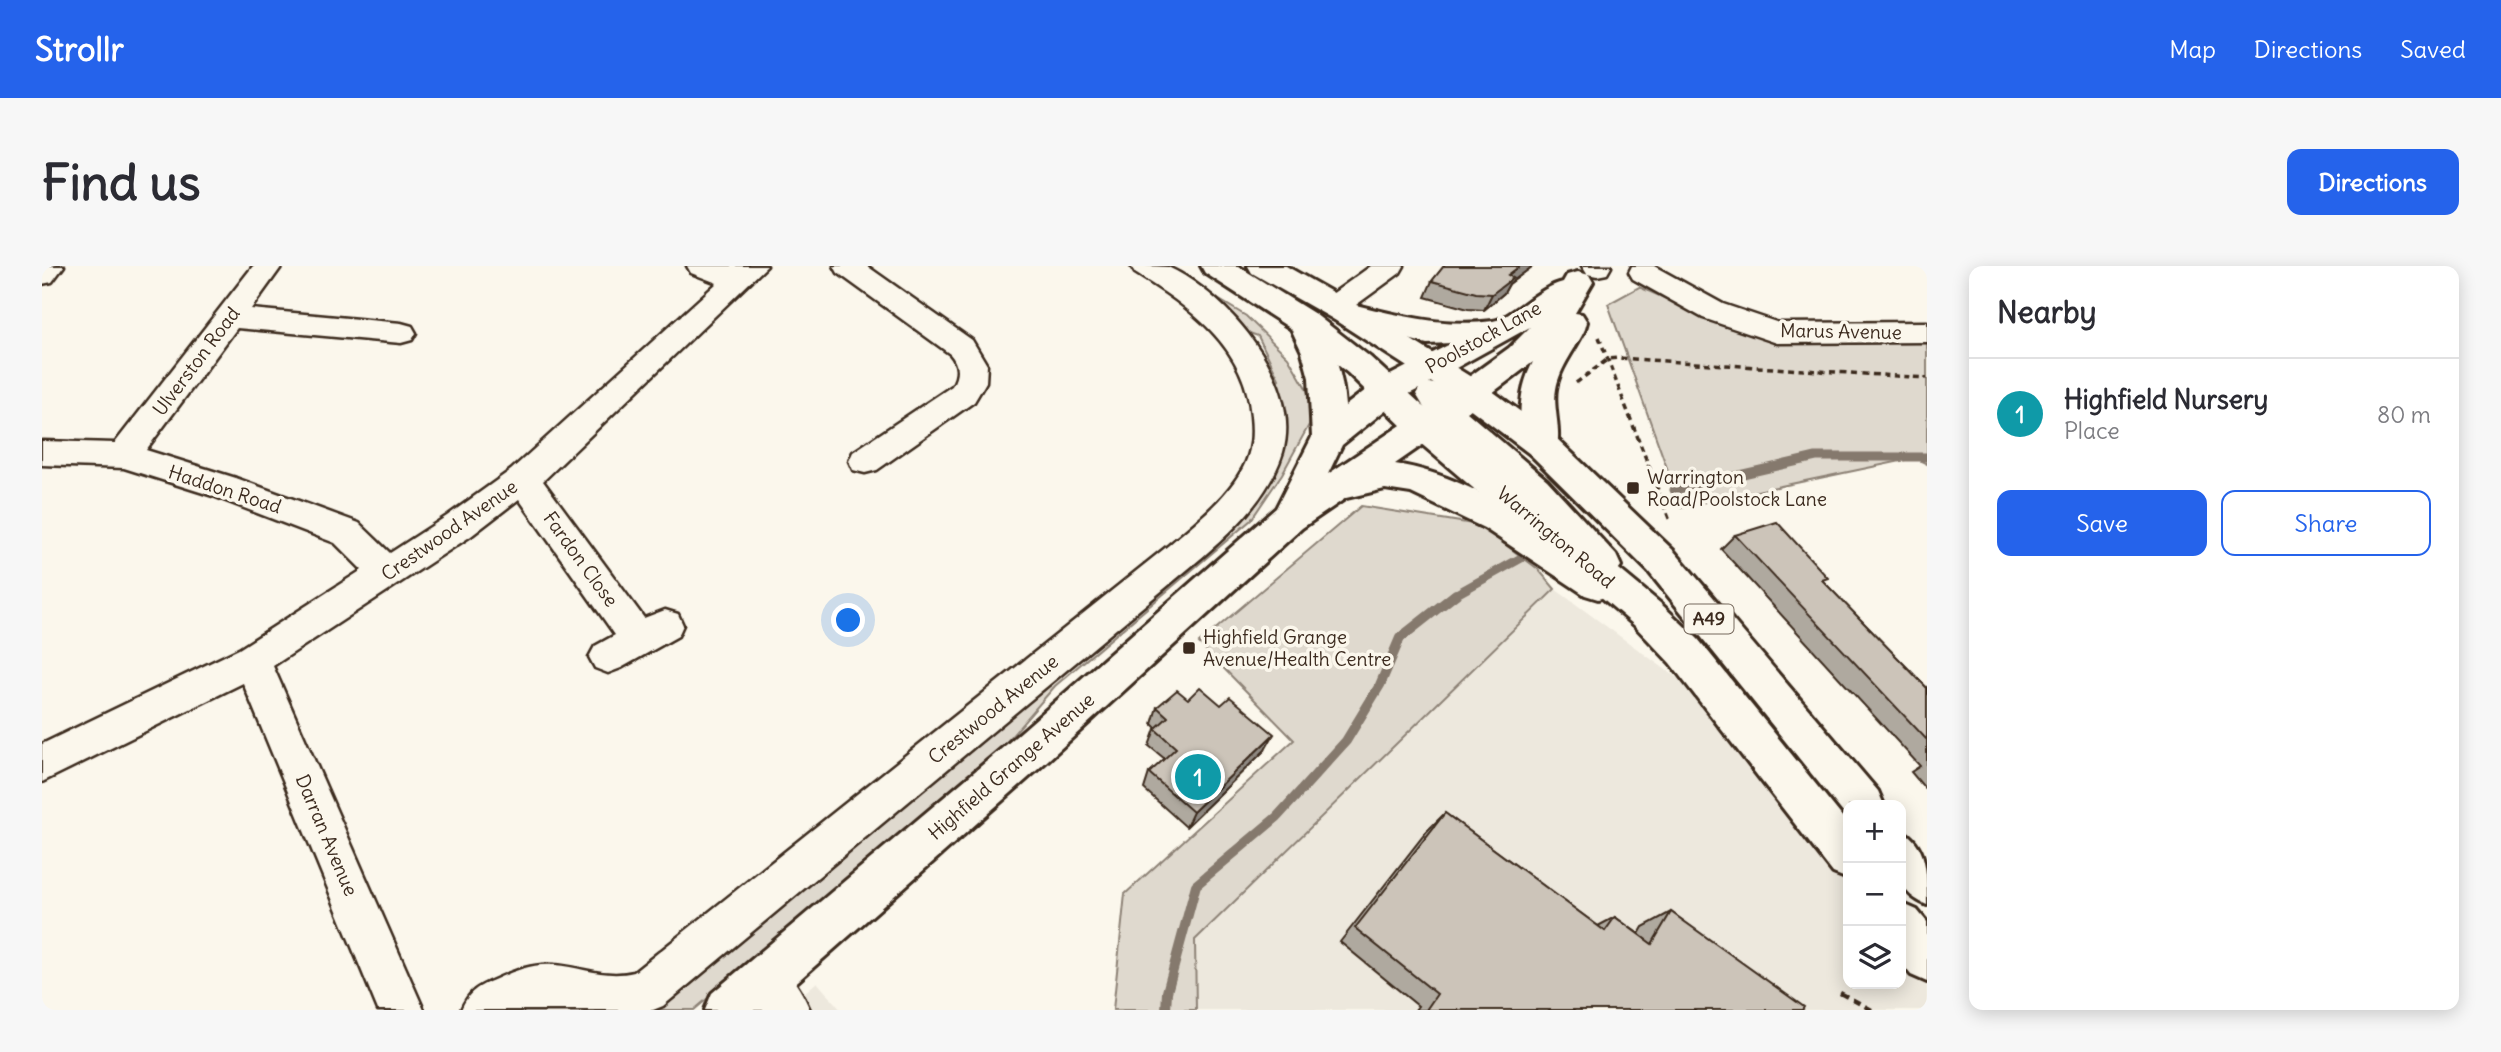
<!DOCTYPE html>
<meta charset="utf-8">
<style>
:root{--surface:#fff;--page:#f7f7f7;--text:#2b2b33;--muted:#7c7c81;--line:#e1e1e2;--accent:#2563eb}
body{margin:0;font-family:Delius,sans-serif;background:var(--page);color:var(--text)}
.controls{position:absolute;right:21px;bottom:21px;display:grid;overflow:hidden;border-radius:14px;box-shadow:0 4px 18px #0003}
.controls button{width:63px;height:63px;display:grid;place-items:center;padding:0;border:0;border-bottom:2px solid var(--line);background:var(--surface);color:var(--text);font:35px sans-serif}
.you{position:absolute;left:807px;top:355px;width:24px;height:24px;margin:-18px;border:5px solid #fff;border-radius:50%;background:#1a73e8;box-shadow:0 0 0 10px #1a73e833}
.badge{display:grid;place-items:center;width:46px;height:46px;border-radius:50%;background:var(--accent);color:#fff;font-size:23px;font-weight:700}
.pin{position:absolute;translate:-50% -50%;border:4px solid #fff;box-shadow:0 2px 7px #0006}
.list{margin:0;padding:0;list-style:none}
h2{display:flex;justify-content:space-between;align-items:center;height:91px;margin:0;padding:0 28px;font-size:30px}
h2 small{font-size:23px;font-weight:400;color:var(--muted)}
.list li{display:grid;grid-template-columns:46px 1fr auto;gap:21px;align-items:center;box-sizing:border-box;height:112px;padding:0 28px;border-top:2px solid var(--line)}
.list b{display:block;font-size:26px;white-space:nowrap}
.list p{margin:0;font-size:23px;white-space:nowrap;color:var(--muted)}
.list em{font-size:23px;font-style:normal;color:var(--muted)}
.actions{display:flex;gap:14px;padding:21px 28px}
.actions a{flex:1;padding:16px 0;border:2px solid var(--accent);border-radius:14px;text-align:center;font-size:24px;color:var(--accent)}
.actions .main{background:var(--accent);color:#fff}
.icon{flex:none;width:38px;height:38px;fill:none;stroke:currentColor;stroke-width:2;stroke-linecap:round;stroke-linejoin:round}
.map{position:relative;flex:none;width:1885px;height:744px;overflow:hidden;border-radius:14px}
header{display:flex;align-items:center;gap:42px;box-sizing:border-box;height:98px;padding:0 35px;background:var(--accent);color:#fff}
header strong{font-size:33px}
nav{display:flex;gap:38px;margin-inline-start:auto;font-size:24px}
.intro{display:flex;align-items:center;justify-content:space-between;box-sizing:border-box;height:168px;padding:0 42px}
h1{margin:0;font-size:49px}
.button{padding:18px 32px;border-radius:14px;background:var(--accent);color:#fff;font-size:24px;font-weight:700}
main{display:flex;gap:42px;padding:0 42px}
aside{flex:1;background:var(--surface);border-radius:14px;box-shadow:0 4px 18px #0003}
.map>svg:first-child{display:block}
.built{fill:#ede8dd}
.green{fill:#dfd9ce;stroke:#8d8276;stroke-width:2}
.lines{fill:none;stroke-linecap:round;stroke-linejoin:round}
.stream-far1{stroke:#85796d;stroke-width:9}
.stream{stroke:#85796d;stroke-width:10}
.minor-casing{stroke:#3b2a1e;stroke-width:5}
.major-casing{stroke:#3b2a1e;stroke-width:6}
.highway-casing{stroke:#3b2a1e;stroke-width:6}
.path-far1{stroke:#3b2a1e;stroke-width:3.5;stroke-dasharray:6 4.5;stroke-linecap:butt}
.path{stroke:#3b2a1e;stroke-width:4.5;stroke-dasharray:8 6;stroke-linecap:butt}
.minor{fill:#fbf7ec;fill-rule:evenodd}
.major{fill:#fbf7ec;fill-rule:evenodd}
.highway{fill:#fbf7ec;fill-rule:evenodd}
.wall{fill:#afa99f;stroke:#3b2a1e;stroke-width:2}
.shaded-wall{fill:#8f8982;stroke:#3b2a1e;stroke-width:2}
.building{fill:#ccc4b9;stroke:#3b2a1e;stroke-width:2}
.poi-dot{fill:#3b2a1e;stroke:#fbf7ec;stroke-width:2.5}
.labels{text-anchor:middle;stroke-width:7;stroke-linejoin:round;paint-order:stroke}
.shield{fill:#fbf7ec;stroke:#75685c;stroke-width:2}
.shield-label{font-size:18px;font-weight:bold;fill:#3b2a1e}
.street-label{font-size:19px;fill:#3b2a1e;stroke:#fbf7ec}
.poi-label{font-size:19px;fill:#3b2a1e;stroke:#fbf7ec;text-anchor:start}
</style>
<header>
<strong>Strollr</strong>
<nav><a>Map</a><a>Directions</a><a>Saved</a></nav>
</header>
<div class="intro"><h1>Find us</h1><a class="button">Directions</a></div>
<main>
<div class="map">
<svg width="1885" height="744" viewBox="0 0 1885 744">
<rect width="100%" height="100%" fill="#fbf7ec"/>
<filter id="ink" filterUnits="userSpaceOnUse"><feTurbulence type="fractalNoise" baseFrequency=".0143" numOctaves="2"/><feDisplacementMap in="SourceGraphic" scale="14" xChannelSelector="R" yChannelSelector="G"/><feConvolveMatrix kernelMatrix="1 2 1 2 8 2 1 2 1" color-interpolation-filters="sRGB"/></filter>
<g filter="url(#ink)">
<!-- built -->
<g class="built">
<path d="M1513 323 1716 471 1806 589V718H1859V658L1885 692V744H1154L1153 675Z"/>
<path d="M775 716 799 744H742Z"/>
</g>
<!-- green -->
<g class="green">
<path d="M1116 0H1121L1204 50 1246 91 1264 122 1271 139 1267 159 1240 208 1209 254 1013 420 955 487 652 744H585L1199 246 1229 120 1237 113 1216 70 1202 65 1150 22Z"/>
<path d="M1597 21 1708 69 1789 76 1885 74V198L1873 192 1639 241 1566 38Z"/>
<path d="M1319 240 1437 259 1496 303 1513 323 1153 674 1154 744H1071L1083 628 1252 474 1157 377Z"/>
</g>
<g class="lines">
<!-- stream-far1 -->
<g class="stream-far1">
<path d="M1632 224 1774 191H1885"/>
<path d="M1411 330 1481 291"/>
</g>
<!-- stream -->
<path class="stream" d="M1124 744 1125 726 1154 619 1235 551 1304 475 1338 419 1358 372 1414 328"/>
<!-- minor casing -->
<g class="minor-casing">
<g id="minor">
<path d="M0 0H22L10 16 0 18Z"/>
<path d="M211 0H240L209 43 359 57 370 60 374 67 370 74 359 77 195 62 104 184 194 212 317 257 348 287 405 250 469 204 675 17 649 7 645 0H725L501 215 602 352 623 344 636 348 641 359 636 370 579 402 566 407 553 402 547 391 553 380 573 369 477 233 429 270 231 400 382 744H336L201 417 0 516V478L197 383 320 304 293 277 171 230 82 202 0 199V175L73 177Z"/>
<path d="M792 0H825L930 74 945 99 944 116 932 136 835 204 823 207 811 204 807 195 811 186 910 120C917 109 917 98 908 88L796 7Z"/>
<path d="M1089 0C1100 0 1116 0 1126 1 1185 28 1261 116 1241 186 1227 232 1188 268 1152 298L621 740 611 744H419C427 725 435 721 454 713 472 705 491 697 512 699 540 701 563 713 592 706L1127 279C1154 256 1184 233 1201 202 1210 185 1211 169 1209 150 1204 80 1147 41 1093 7Z"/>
<path d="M1329 0H1362L1358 7 1303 47 1293 50 1283 47 1278 40 1283 33Z"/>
<path d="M1540 0H1569V1L1565 8 1555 10 1545 8Z"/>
<path d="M1590 0H1612L1681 38 1737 57 1885 56V76L1735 77 1661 52 1591 13 1587 6Z"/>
<path d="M722 691C745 700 758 721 768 744H717L706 729 700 713 706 697Z"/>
</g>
</g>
<!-- major casing -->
<g class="major-casing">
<path id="major" d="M1536 6 1547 9 1551 16 1533 47 1540 48 1545 56 1543 63C1534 83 1518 100 1514 123 1510 143 1522 170 1512 188L1500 192 1488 188C1473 161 1477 122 1491 96L1425 146 1505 214 1574 289 1579 300 1571 311 1575 318 1569 329 1556 333 1543 329 1442 262 1369 227 1343 223 1304 232 1260 262 994 505 723 744H663L670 727 964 479 1234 242 1270 171 1267 112 1260 86 1246 56 1251 48 1262 45 1273 48C1290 77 1301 107 1303 140L1333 117 1410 77 1385 78 1291 53 1287 46 1291 39 1302 36C1351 48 1400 62 1451 55 1468 53 1497 21 1521 16L1525 9ZM1488 61 1467 82 1406 126 1402 120 1387 117ZM1377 123 1374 128 1383 143 1286 208 1300 179 1357 133ZM1402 164 1481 234 1514 272C1464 240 1413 207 1353 198Z"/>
</g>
<!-- highway casing -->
<g class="highway-casing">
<g id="highway">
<path d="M1159 0H1196L1273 48 1328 91 1394 152 1618 337 1656 373 1806 558V613L1791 607 1628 397 1592 359 1370 170 1306 107 1251 64 1163 7Z"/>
<path d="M1206 0H1244L1313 39 1442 119 1512 170 1632 285 1836 525 1842 539H1806V553L1606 305 1488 188 1418 135 1291 53 1210 7Z"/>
<path d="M1859 564C1885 578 1885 605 1885 639 1849 624 1858 598 1859 564Z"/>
<path d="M1859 637 1875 644 1885 656V716L1869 709 1859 696Z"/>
</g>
</g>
<!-- path-far1 -->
<g class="path-far1">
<path d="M1557 71 1628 255"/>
<path d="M1534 117 1566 93 1576 92 1885 112"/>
</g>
<!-- path -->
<path class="path" d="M1798 727 1830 744"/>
<!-- minor -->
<use href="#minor" class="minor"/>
<!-- major -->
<use href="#major" class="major"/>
<!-- highway -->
<use href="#highway" class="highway"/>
</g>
<!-- wall -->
<g class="wall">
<path d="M1402 0H1491L1467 18 1462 27 1442 44 1426 43 1383 31 1390 15Z"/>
<path d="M1693 269 1782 316 1885 422V525L1869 506 1878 500 1679 283Z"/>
<path d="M1146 433 1223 484 1144 561 1102 523 1107 507 1123 493 1107 480 1113 463 1114 462 1110 458 1115 441Z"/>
<path d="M1403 547 1556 660 1573 651 1597 668 1601 661 1629 646 1760 744H1373L1376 740 1298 676 1385 565Z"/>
</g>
<!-- shaded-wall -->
<g class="shaded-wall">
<path d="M1478 0H1491L1467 18 1462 27 1442 44 1450 28 1466 9Z"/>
<path d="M1232 468 1223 484 1144 561 1151 546Z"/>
</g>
<!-- building -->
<g class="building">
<path d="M1402 0H1478L1466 9 1471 12 1450 28 1434 27 1390 15Z"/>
<path d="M1735 256 1786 312 1780 314 1885 422V474L1693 269Z"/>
<path d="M1158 421 1179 439 1188 431 1232 468 1151 546 1107 507 1134 482 1113 463 1126 451 1115 441 1135 424 1146 433Z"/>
<path d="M1403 547 1563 665 1573 651 1610 678 1629 646 1762 741 1760 744H1384L1395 728 1313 662Z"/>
</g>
</g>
<!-- markers -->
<g class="poi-dot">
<rect x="1584" y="215" width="14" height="14" rx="3.5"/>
<rect x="1140" y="375" width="14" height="14" rx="3.5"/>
</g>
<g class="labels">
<!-- shield labels -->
<rect class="shield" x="1642.5" y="338.5" width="49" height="29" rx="5"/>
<g class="shield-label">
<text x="1667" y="359">A49</text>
</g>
<!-- street labels -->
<g class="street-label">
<text transform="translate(1799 65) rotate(1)" y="7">Marus Avenue</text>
<text transform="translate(1441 71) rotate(-29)" y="7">Poolstock Lane</text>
<text transform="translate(154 95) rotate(-53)" y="7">Ulverston Road</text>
<text transform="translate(183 223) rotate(18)" y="7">Haddon Road</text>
<text transform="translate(407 264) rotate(-35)" y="7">Crestwood Avenue</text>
<text transform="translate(1514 271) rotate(40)" y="7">Warrington Road</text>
<text transform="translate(539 293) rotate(54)" y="7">Fardon Close</text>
<text transform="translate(951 443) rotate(-39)" y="7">Crestwood Avenue</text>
<text transform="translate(969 500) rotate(-41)" y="7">Highfield Grange Avenue</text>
<text transform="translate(285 569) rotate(67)" y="7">Darran Avenue</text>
</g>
<!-- poi labels -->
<g class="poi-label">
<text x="1605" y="218">Warrington<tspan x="1605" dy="22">Road/Poolstock Lane</tspan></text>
<text x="1161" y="378">Highfield Grange<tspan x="1161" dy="22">Avenue/Health Centre</tspan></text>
</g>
</g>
</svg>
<div class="controls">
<button>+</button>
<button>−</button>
<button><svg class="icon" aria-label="layers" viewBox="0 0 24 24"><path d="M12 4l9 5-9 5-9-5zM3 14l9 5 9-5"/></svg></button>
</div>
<div class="you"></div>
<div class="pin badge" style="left:1156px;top:511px;background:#0f9aa8">1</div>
</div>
<aside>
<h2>Nearby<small></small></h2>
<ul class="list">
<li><span class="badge" style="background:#0f9aa8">1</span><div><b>Highfield Nursery</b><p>Place</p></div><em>80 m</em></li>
</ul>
<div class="actions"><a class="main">Save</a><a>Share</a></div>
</aside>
</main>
